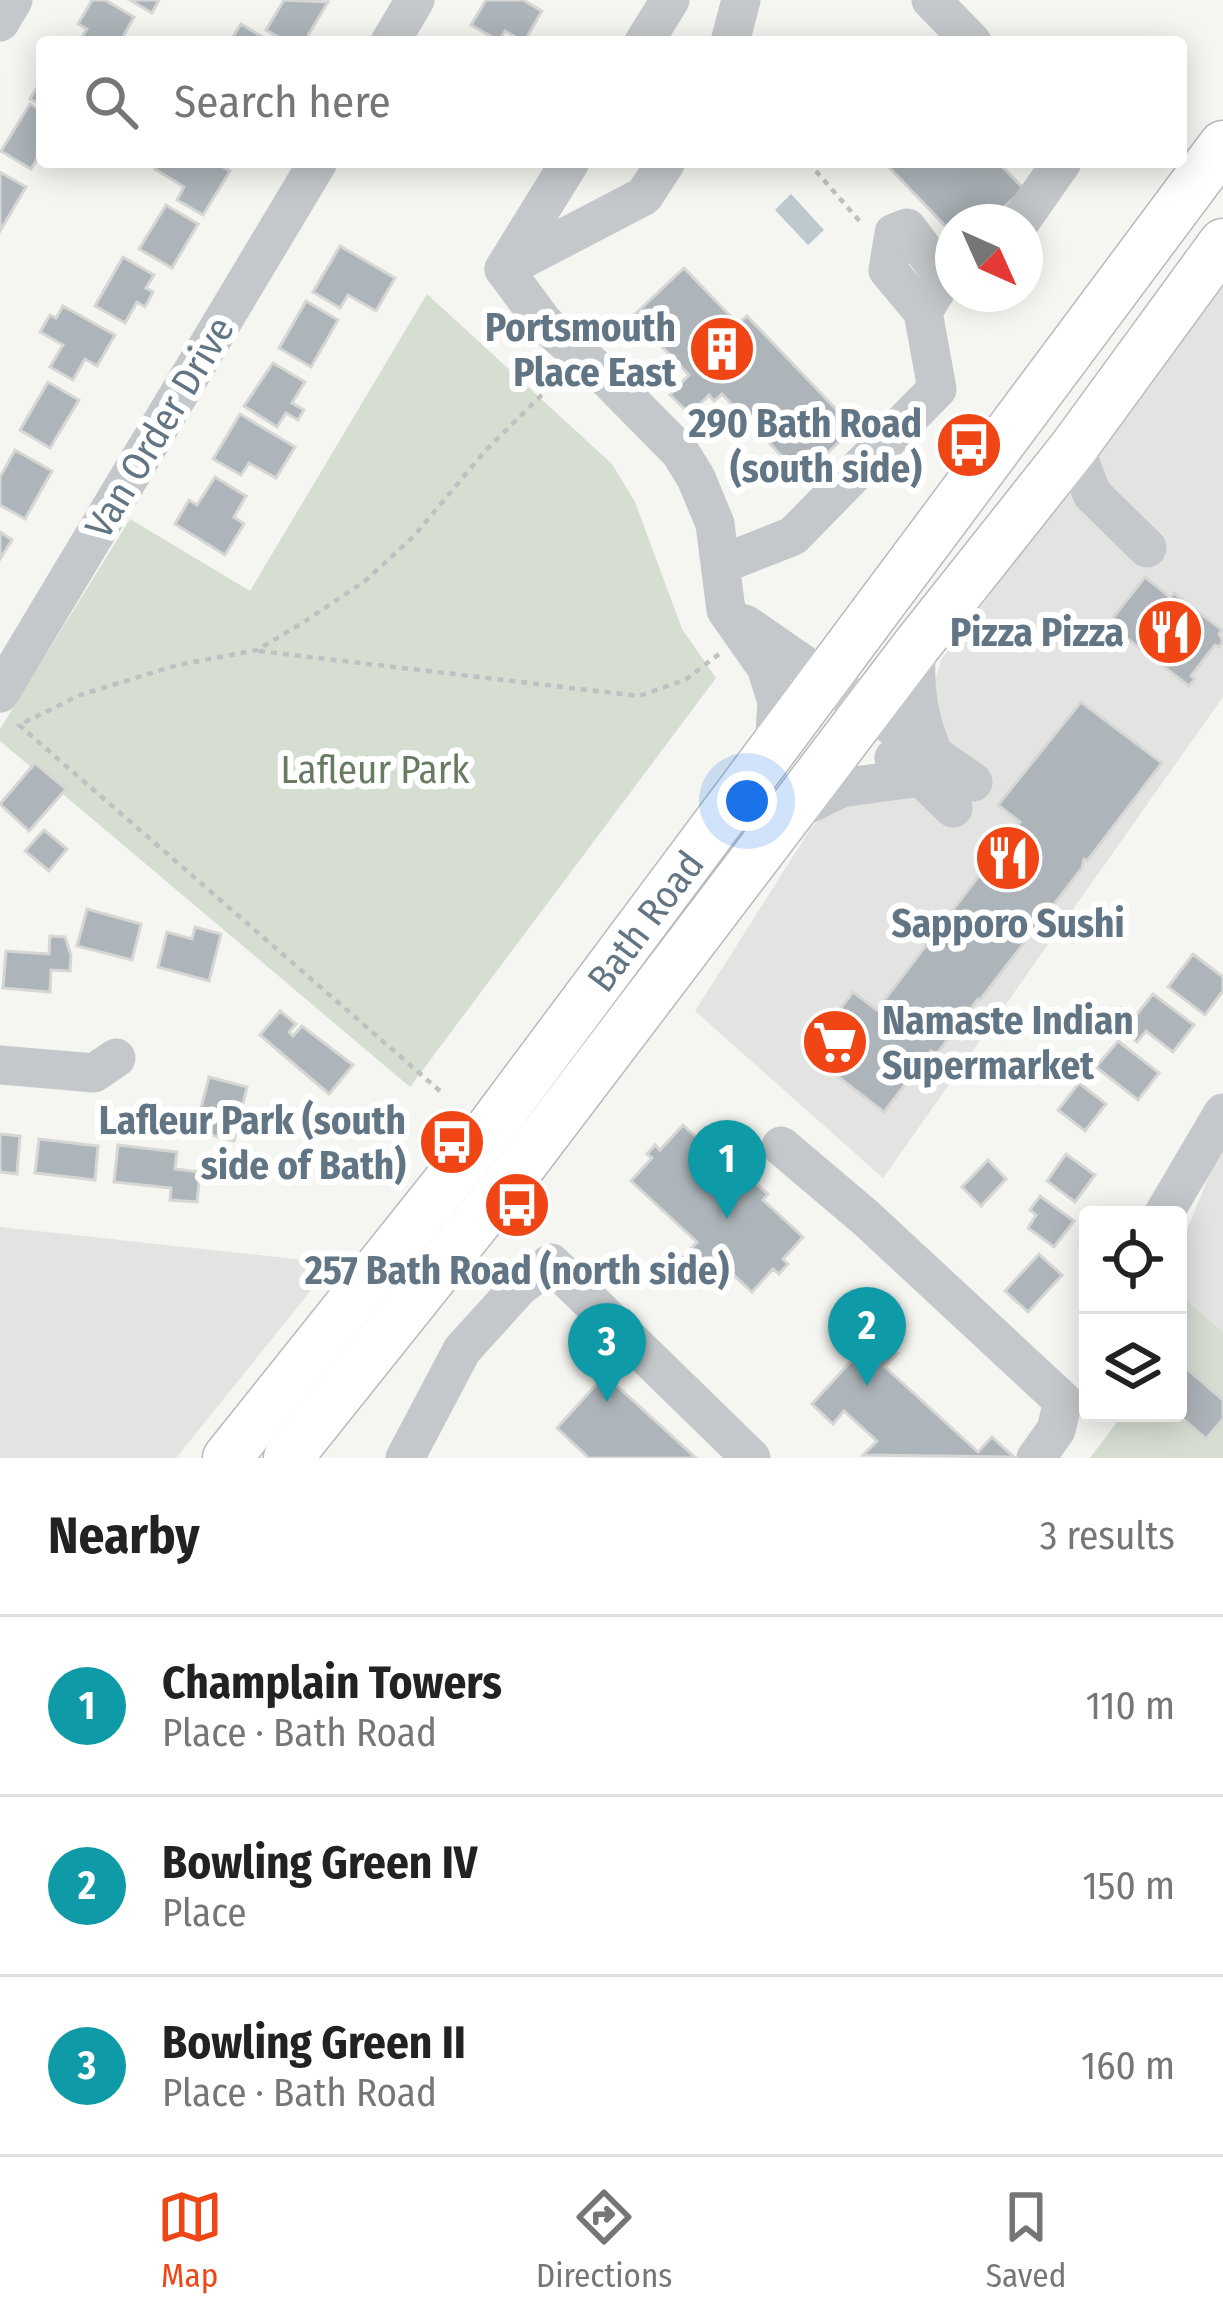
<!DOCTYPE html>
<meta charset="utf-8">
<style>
:root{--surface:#fff;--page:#f6f6f6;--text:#222;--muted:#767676;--line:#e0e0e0;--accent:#f04616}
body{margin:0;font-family:"Fira Sans Condensed",sans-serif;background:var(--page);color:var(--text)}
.controls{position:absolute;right:36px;bottom:36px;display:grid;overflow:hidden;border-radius:12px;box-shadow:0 6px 30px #0003}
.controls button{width:108px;height:108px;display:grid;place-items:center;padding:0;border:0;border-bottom:3px solid var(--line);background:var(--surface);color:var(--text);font:60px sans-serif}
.compass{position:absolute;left:935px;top:204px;width:108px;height:108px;border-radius:50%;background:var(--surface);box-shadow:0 6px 30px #0003;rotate:135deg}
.you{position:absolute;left:747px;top:801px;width:42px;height:42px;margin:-30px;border:9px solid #fff;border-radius:50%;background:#1a73e8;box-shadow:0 0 0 18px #1a73e833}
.badge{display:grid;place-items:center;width:78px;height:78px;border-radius:50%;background:var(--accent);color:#fff;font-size:39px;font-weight:700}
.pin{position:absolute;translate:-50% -99px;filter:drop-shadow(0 3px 6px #0008)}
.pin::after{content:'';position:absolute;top:63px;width:42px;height:36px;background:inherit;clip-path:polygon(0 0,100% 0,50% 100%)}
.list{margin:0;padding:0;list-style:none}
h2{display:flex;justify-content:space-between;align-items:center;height:156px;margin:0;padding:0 48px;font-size:51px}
h2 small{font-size:39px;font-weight:400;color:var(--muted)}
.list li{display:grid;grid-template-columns:78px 1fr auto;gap:36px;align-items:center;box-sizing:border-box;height:180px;padding:0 48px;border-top:3px solid var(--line)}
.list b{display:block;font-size:45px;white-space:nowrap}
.list p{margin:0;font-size:39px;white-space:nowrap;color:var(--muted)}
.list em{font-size:39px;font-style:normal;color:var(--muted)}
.icon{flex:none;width:66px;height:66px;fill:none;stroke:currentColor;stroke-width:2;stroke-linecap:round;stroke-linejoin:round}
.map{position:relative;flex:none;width:1223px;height:1458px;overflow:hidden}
.search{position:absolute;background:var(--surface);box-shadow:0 6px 30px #0003;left:36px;right:36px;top:36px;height:132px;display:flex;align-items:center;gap:30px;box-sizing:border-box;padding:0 42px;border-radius:12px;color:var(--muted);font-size:45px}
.sheet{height:696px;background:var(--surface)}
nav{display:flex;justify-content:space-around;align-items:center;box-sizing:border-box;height:168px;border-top:3px solid var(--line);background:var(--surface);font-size:33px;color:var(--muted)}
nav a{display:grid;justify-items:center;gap:6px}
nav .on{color:var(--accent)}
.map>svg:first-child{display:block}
.built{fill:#e3e4e2}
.green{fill:#d6ddd1}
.water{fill:#bdc9ce}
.building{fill:#adb5ba;stroke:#d6d6d4;stroke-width:3}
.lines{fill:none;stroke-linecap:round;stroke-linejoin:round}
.major-casing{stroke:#b7bbbe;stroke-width:51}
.path{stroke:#bec0c2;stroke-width:4.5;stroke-dasharray:6 6;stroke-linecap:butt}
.minor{stroke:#c4c8cb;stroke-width:39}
.major{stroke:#fff;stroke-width:48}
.labels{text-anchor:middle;stroke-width:12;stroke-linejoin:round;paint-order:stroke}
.poi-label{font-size:39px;font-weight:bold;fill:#627584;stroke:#fff;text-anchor:end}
.street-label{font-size:39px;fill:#627584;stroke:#fff}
.park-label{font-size:39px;fill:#677b61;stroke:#fff}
</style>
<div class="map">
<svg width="1223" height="1458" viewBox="0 0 1223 1458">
<rect width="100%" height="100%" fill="#f5f5f1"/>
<!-- built -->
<g class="built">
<path d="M1223 283V697L883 1178 695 1011 811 828 834 806 871 791 927 709 941 660Z"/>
<path d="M1223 1152V1332L1178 1293V1252L1214 1163Z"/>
<path d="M0 1227 333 1263 176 1458H0Z"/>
</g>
<!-- green -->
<g class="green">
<path d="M427 294 612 464 635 502 682 629 716 678 410 1087 0 741V729L130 519 250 591Z"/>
<path d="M1178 1293 1223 1332V1458H1090L1124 1413H1178Z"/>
</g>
<!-- water -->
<path class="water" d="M791 194 824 230 808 245 775 210Z"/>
<!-- building -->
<g class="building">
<path d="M92 0H105L134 17 120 42H79L87 29 78 24Z"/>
<path d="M130 0H159L152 13Z"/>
<path d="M284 0 328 2 304 42H287L266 30Z"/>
<path d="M486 0H523L542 11 524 42 505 31 499 41 471 25Z"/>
<path d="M241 24 271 42H230Z"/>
<path d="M42 79V106L30 99Z"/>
<path d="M30 104 42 111V159L38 157 31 169 1 151Z"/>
<path d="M160 162H215L230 171 203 215 177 200 184 187 155 169Z"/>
<path d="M884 162H998L1024 189 1004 207 1009 213 1000 222H953V234Z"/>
<path d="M0 172 26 187 0 231Z"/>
<path d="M166 205 198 224 172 268 139 249Z"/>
<path d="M340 246 395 278 376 311 348 295 340 308 313 292Z"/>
<path d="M123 257 154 275 146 288 153 292 145 307 137 302 125 323 95 306Z"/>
<path d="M684 268 738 324 747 316 854 428 802 477 722 394 714 401 709 395 690 414 670 395 689 375 633 316Z"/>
<path d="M306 301 338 320 311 367 279 348Z"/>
<path d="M63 306 115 335 97 366 85 359 73 380 50 367 63 345 40 332 50 315 56 318Z"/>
<path d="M273 363 305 382 292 403 304 410 298 420 286 413 277 427 244 406Z"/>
<path d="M48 382 79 400 50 448 20 430Z"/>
<path d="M240 414 295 447 276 478 249 463 241 475 213 459Z"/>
<path d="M15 450 52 471 25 519 0 505V477Z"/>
<path d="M215 477 246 496 234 517 244 524 225 555 175 524 189 500 197 505Z"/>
<path d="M0 532 12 540 0 559Z"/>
<path d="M1145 577 1170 597 1174 593 1222 630 1219 634 1223 641 1219 647 1215 645 1191 676 1195 679 1189 686 1108 624Z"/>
<path d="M1081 702 1162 763 1087 861 1084 859 1082 868 980 1000 978 999 936 1055 931 1051 884 1112 811 1056 817 1049 813 1045 853 992 877 1010 1020 822 998 805Z"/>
<path d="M35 763 66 789 29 831 0 804Z"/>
<path d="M44 830 67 849 49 871 25 851Z"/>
<path d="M87 909 141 924 132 960 77 946Z"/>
<path d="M195 927 221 934 209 981 158 967 167 932 192 939Z"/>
<path d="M50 936 65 937 71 955 70 971 51 970 50 992 3 988 6 951 49 954Z"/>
<path d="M1193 954 1223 977V991L1205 1015 1168 987Z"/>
<path d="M1153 994 1194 1025 1173 1052 1146 1031 1137 1042 1111 1022 1121 1008 1134 1018Z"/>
<path d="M280 1011 296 1024 289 1032 293 1036 302 1026 353 1065 329 1094 260 1035Z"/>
<path d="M1118 1041 1159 1073 1138 1100 1096 1067Z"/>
<path d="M209 1077 247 1087 234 1141 195 1131Z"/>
<path d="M1079 1083 1106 1104 1085 1131 1058 1110Z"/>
<path d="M683 1125 741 1178 745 1174 768 1194 763 1200 803 1237 783 1259 788 1264 779 1274 773 1269 752 1292 713 1256 692 1279 676 1265 697 1242 631 1181 652 1158 647 1154 655 1145 660 1150Z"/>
<path d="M0 1134 20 1136 17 1174 0 1172Z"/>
<path d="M39 1139 98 1146 95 1180 35 1173Z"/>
<path d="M118 1145 177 1152 175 1169 200 1172 197 1202 170 1200 171 1188 114 1182Z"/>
<path d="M1066 1154 1095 1175 1075 1202 1047 1181Z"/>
<path d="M988 1160 1006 1179 981 1206 962 1187Z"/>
<path d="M1040 1196 1074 1221 1054 1247 1028 1228 1036 1215 1030 1210Z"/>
<path d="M1039 1254 1062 1275 1028 1312 1005 1291Z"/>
<path d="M877 1333 898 1353 885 1367 978 1452 992 1437 1014 1457 863 1455 877 1441 844 1411 833 1424 812 1404Z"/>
<path d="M1186 1368 1223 1400V1419L1206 1439 1176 1413 1178 1377Z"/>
<path d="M605 1375 696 1458H589L557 1428Z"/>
</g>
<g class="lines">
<!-- major casing -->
<g class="major-casing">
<g id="major">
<path d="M227 1458 488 1131 1223 145"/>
<path d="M288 1458 519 1169 917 645 1074 447 1223 243"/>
</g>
</g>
<!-- path -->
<g class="path">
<path d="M808 162 863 225"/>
<path d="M259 651 639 696 685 680 719 654"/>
<path d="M440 1091 19 725 80 695 178 665 257 650 304 622 365 581 414 536 485 451 560 377"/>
</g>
<!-- minor -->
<g class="minor">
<path d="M931 0 972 42"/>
<path d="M0 22 13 0"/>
<path d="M390 42 415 0"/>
<path d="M644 42 670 0"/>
<path d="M730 42 741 0"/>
<path d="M570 162 504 269 543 322 611 382 680 452 696 478 715 524 726 610 766 667 777 702 774 748"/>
<path d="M1020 222 1062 162"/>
<path d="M504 269 644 196 666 162"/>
<path d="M923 312 888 270 894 233 907 228 944 277"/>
<path d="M1074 447 1092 494 1147 548"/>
<path d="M722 564 793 536 937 389 923 312 944 277 953 273"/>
<path d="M745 624 973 782"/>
<path d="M917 645C913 687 918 721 936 759"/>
<path d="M0 693 318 162"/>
<path d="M894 758 921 777 953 808"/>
<path d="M790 813 841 788 921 777"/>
<path d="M0 1065 94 1073 116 1058"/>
<path d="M781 1146 866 1218 1063 1401 1056 1430 1036 1458"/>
<path d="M1163 1215 1223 1113"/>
<path d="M405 1458 462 1350 519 1287 551 1263 751 1458"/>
</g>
<!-- major -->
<use href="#major" class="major"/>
</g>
<!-- icons -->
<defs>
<g id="building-disc" transform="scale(3.45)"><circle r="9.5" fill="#f04616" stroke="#fff"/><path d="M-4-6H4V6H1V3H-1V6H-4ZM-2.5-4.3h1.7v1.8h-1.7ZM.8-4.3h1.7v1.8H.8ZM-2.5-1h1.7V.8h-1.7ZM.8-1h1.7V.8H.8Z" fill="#fff"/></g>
<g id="bus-disc" transform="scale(3.45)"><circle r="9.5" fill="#f04616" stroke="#fff"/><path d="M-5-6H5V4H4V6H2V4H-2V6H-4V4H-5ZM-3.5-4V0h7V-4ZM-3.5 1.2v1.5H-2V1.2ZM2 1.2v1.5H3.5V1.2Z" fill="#fff"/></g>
<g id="restaurant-disc" transform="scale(3.45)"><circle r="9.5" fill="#f04616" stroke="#fff"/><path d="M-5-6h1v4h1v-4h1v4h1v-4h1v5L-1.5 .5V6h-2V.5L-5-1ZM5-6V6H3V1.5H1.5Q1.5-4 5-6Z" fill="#fff"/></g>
<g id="supermarket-disc" transform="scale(3.45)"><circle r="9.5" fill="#f04616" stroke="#fff"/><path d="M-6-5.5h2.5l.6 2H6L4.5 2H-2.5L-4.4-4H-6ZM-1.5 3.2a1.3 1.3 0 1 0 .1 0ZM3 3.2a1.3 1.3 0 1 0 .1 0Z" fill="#fff"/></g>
</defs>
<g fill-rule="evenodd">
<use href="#building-disc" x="722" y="349"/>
<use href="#bus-disc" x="969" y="445"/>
<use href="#restaurant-disc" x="1170" y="632"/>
<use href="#restaurant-disc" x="1008" y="858"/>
<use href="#supermarket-disc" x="835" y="1042"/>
<use href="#bus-disc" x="452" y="1142"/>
<use href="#bus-disc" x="517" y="1205"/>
</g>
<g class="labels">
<!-- poi labels -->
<g class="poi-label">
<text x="676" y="341">Portsmouth<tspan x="676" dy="45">Place East</tspan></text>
<text x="922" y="437">290 Bath Road<tspan x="922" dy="45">(south side)</tspan></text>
<text x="1124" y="646">Pizza Pizza</text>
<text x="1008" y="937" text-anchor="middle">Sapporo Sushi</text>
<text x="882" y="1034" text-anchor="start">Namaste Indian<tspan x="882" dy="45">Supermarket</tspan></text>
<text x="406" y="1134">Lafleur Park (south<tspan x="406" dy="45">side of Bath)</tspan></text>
<text x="517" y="1284" text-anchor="middle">257 Bath Road (north side)</text>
</g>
<!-- street labels -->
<g class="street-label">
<text transform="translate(159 427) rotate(-59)" y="14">Van Order Drive</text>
<text transform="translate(645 921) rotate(-53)" y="14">Bath Road</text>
</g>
<!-- park labels -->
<g class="park-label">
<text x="375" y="783">Lafleur Park</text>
</g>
</g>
</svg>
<div class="controls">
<button><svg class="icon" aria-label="locate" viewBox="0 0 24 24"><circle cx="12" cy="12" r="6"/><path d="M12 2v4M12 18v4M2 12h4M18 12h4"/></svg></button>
<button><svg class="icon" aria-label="layers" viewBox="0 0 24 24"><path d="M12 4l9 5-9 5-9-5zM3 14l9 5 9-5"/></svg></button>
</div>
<svg class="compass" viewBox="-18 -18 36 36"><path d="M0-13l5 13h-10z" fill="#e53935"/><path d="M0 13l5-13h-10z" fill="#767676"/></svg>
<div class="you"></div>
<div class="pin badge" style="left:727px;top:1219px;background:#0f9aa8">1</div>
<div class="pin badge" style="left:867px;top:1386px;background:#0f9aa8">2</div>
<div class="pin badge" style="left:607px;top:1402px;background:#0f9aa8">3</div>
<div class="search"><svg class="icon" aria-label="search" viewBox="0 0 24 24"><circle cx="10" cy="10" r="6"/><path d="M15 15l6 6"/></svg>Search here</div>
</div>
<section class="sheet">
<h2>Nearby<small>3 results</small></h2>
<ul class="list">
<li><span class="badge" style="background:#0f9aa8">1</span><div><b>Champlain Towers</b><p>Place · Bath Road</p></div><em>110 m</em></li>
<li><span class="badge" style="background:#0f9aa8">2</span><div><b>Bowling Green IV</b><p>Place</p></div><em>150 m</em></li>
<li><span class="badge" style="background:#0f9aa8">3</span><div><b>Bowling Green II</b><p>Place · Bath Road</p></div><em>160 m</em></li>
</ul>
</section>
<nav>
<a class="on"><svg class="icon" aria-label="map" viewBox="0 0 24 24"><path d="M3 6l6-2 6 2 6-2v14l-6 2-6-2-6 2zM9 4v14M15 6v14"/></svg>Map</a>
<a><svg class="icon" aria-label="directions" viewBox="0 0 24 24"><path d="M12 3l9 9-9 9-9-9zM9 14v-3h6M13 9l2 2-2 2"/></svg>Directions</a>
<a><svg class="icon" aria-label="saved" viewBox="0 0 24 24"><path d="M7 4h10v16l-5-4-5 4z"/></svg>Saved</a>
</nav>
